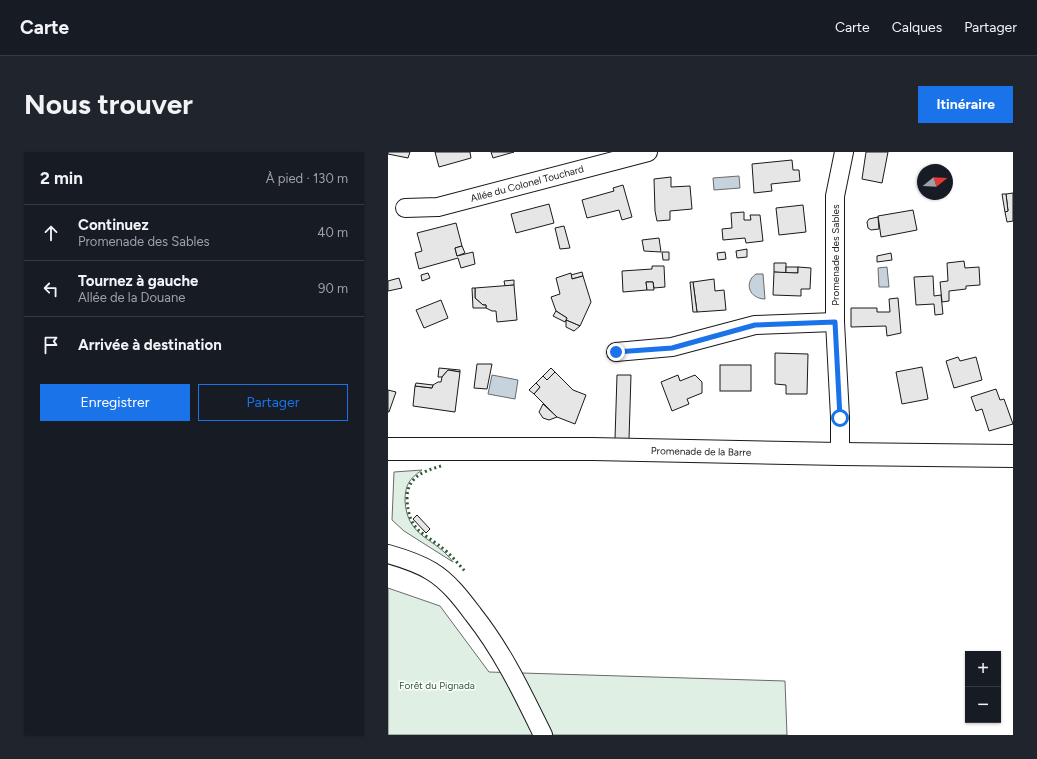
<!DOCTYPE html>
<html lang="fr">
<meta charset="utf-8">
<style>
:root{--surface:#171b24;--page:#20242c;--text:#f1f3f6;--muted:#9ea1a6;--line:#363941;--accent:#1a73e8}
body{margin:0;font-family:Figtree,sans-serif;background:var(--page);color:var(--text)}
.controls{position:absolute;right:12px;bottom:12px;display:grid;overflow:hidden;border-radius:0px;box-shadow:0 1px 3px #0004}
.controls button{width:36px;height:36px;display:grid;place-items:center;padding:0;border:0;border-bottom:1px solid var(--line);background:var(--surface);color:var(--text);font:20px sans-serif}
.compass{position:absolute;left:529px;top:12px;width:36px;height:36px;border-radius:50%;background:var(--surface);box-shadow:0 1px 3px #0004;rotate:72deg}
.stop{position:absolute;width:12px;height:12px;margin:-9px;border:3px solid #1a73e8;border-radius:50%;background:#fff}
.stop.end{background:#1a73e8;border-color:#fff;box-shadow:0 1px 4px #0008}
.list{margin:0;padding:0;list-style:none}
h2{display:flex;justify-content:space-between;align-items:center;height:52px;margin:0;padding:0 16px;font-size:17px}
h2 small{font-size:13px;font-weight:400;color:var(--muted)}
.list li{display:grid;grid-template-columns:26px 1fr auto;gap:12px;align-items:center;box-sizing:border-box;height:56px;padding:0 16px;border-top:1px solid var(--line)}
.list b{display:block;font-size:15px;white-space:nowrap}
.list p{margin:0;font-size:13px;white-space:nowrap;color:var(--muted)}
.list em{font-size:13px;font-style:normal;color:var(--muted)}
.actions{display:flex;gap:8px;padding:12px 16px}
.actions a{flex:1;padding:9px 0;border:1px solid var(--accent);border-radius:0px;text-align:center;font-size:14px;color:var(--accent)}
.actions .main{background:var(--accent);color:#fff}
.icon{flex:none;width:22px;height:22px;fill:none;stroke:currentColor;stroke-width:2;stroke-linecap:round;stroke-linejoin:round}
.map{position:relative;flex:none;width:625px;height:583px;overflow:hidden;border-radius:0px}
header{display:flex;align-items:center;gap:24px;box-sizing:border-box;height:56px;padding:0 20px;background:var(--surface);border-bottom:1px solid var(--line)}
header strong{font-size:19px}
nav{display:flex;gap:22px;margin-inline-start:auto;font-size:14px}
.intro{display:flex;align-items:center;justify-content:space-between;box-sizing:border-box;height:96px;padding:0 24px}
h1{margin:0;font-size:28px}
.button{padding:10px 18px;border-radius:0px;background:var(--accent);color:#fff;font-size:14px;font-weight:700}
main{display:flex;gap:24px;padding:0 24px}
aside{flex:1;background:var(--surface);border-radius:0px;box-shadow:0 1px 3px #0004}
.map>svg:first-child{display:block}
.green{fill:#e0efe3;stroke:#6a6a6a}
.water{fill:#c6d2dc;stroke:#6a6a6a}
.building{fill:#e6e6e6;stroke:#1a1a1a}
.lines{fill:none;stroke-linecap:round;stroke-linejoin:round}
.minor-casing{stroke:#1a1a1a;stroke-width:20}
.major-casing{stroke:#1a1a1a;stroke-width:24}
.minor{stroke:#fff;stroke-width:18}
.major{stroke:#fff;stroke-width:22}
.hedge{stroke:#2b5a34;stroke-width:3;stroke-dasharray:2 3;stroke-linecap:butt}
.route{stroke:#1a73e8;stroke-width:5}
.labels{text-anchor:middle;stroke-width:3;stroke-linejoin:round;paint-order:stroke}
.street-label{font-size:10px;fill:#1a1a1a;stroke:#fff}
.park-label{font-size:10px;fill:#2b5a34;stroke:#fff}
</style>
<header>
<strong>Carte</strong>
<nav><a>Carte</a><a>Calques</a><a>Partager</a></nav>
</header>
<div class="intro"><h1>Nous trouver</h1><a class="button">Itinéraire</a></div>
<main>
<aside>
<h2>2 min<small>À pied · 130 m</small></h2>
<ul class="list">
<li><svg class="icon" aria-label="ahead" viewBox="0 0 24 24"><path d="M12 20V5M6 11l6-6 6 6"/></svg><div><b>Continuez</b><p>Promenade des Sables</p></div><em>40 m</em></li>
<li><svg class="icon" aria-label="left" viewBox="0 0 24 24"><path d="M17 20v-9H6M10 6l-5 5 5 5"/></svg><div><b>Tournez à gauche</b><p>Allée de la Douane</p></div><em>90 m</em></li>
<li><svg class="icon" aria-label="arrive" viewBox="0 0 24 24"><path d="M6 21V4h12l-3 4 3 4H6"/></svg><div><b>Arrivée à destination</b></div></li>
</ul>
<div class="actions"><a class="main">Enregistrer</a><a>Partager</a></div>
</aside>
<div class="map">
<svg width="625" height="583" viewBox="0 0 625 583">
<rect width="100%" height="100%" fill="#fff"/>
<!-- green -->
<g class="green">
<path d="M34 318C21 327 17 333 17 349 19 386 47 385 65 410L16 379 4 368 6 320Z"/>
<path d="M0 436 52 454 101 520 397 529 399 583H0Z"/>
</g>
<!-- water -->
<g class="water">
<path d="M351 24 352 36 326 38 325 26Z"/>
<path d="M499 115 501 135H491L490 116Z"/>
<path d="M368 122H375L377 147C362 147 355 131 368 122Z"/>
<path d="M104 223 130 228 127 247 100 242Z"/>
</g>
<!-- building -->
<g class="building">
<path d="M0 0H22L20 6 0 2Z"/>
<path d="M47 0H82L83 6 51 15Z"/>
<path d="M103 0H126L105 6Z"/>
<path d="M478 0H500L494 31 474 27Z"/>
<path d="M404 8 405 18H411L412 29 383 32 384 39 366 41 364 12Z"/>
<path d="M283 25V35L302 34 304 57 282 59V68L269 69 267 59 266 27Z"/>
<path d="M235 33 244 65 234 68 231 58 199 66 194 48 226 39 225 36Z"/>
<path d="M625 41V69L619 70 617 60 620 59 618 42Z"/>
<path d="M614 42H618L620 59 617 60Z"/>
<path d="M161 52 166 71 128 81 123 62Z"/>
<path d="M415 53 418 80 391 83 388 56Z"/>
<path d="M525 58 529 78 493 85 490 64Z"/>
<path d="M356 60V68H363L362 63H372L375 89 358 91 357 86 335 88 334 77 344 76 343 61Z"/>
<path d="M490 65 491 77 483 78 480 76 479 70 481 67Z"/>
<path d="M68 71 74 94 67 96 69 104 85 100 87 112 73 116 70 106 31 117 27 101 34 99 29 81Z"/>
<path d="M176 74 182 96 172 97 167 76Z"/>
<path d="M271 86 273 100 256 99 254 88Z"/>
<path d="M74 94 77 101 69 104 67 96Z"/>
<path d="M359 97V105L349 106 348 99Z"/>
<path d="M274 100H281V108H275Z"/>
<path d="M337 100 338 107 330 108 329 101Z"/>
<path d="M503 101 504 108 489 110V104Z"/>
<path d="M576 109 577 116 591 115 592 133 578 134V137L561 139V149L554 150 552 130 560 129 559 111Z"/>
<path d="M386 111H398V121L386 120Z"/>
<path d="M264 114H276L277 135 266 136 265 130H258L259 138 235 140 234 119 264 117Z"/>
<rect x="398" y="115" width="12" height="6"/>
<path d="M410 115 423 116 422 137H413V144L385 143 386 120 410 121Z"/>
<path d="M194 120 195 124 184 127 183 123Z"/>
<path d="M40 121 42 126 34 129 33 123Z"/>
<path d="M183 121 184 127 195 124 203 150 192 174 178 168 179 166 168 159 163 145 172 142 168 126Z"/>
<path d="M545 124 546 144 553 143 555 162 547 163 546 152 528 153 526 125Z"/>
<path d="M11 126 14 136 0 139V129Z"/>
<path d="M326 127 327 139 336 138 338 158 309 160 305 130Z"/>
<path d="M126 128V133L117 134 116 129Z"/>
<path d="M258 130H265L266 138H259Z"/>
<path d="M302 130H305L309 160H305Z"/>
<path d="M126 133 129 168 109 170 108 159H104L98 156V153H95L87 146V136Z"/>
<path d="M84 136H87V146L95 153H98V156H85Z"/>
<path d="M510 146 513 181 499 184 498 174 463 175V156H489V160H502L501 147Z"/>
<path d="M53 148 60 166 36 176 28 158Z"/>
<path d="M168 159 179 166 177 170 165 164Z"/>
<path d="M178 168 192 174 186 179 178 175Z"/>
<path d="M387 201 420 202 419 242H398V233L387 232Z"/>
<path d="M570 205 572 209 588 205 594 228 566 236 558 209Z"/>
<path d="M89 212H104L99 237 86 236Z"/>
<rect x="332" y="213" width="31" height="26"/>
<path d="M534 215 540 247 514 252 508 220Z"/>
<path d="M51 216 72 218V220L60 218 54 225H50Z"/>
<path d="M163 216 167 220 159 228 155 224Z"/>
<path d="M60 218 72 220 67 260 25 254 27 234 44 236 45 233 50 230H53L54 225Z"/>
<path d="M167 220 185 238 198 243 187 272 169 265 146 242 152 235 148 231 155 224 159 228Z"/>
<path d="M229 223H243L241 287H227Z"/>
<path d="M290 223 292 229 307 223 314 230V241L299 247 301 252 284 259 273 230Z"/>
<path d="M28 231 45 233 44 236 27 234Z"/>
<path d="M148 231 152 235 146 242 141 238Z"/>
<path d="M608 237 612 248 616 247 625 272 601 279 594 257 588 259 583 245Z"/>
<path d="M0 238 8 240 1 260H0Z"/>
<path d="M155 252 169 265 161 268 155 266 151 260Z"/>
<path d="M29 363 42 377 38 381 25 367Z"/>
</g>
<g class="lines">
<!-- minor casing -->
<g class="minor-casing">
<g id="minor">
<path d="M17 56 50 55 260 0"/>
<path d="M228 200 284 195 367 173 447 170"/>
<path d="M452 302V265L447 170V44L456 0"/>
<path d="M0 402C14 406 30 411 43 419 60 429 73 446 85 462 115 500 134 540 155 583"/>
</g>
</g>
<!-- major casing -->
<g class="major-casing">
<path id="major" d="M0 297H204L452 302 625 304"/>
</g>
<!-- minor -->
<use href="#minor" class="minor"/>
<!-- major -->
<use href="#major" class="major"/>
<!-- hedge -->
<path class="hedge" d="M53 314C36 319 19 325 19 346 20 380 36 380 58 399 65 405 71 413 77 419"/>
</g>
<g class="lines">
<!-- route -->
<path class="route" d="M228 200 284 196 367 173 447 170 452 266"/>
</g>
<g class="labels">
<!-- street labels -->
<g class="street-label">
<text transform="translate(139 31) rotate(-15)" y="4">Allée du Colonel Touchard</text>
<text transform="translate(447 103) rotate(-90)" y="4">Promenade des Sables</text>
<text transform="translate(313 299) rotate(1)" y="4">Promenade de la Barre</text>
</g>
<!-- park labels -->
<g class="park-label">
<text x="49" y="537">Forêt du Pignada</text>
</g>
</g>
</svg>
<div class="controls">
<button>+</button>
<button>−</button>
</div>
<svg class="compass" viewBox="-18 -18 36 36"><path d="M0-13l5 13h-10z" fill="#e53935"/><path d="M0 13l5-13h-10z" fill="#9ea1a6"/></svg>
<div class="stop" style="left:452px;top:266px"></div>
<div class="stop end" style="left:228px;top:200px"></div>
</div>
</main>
